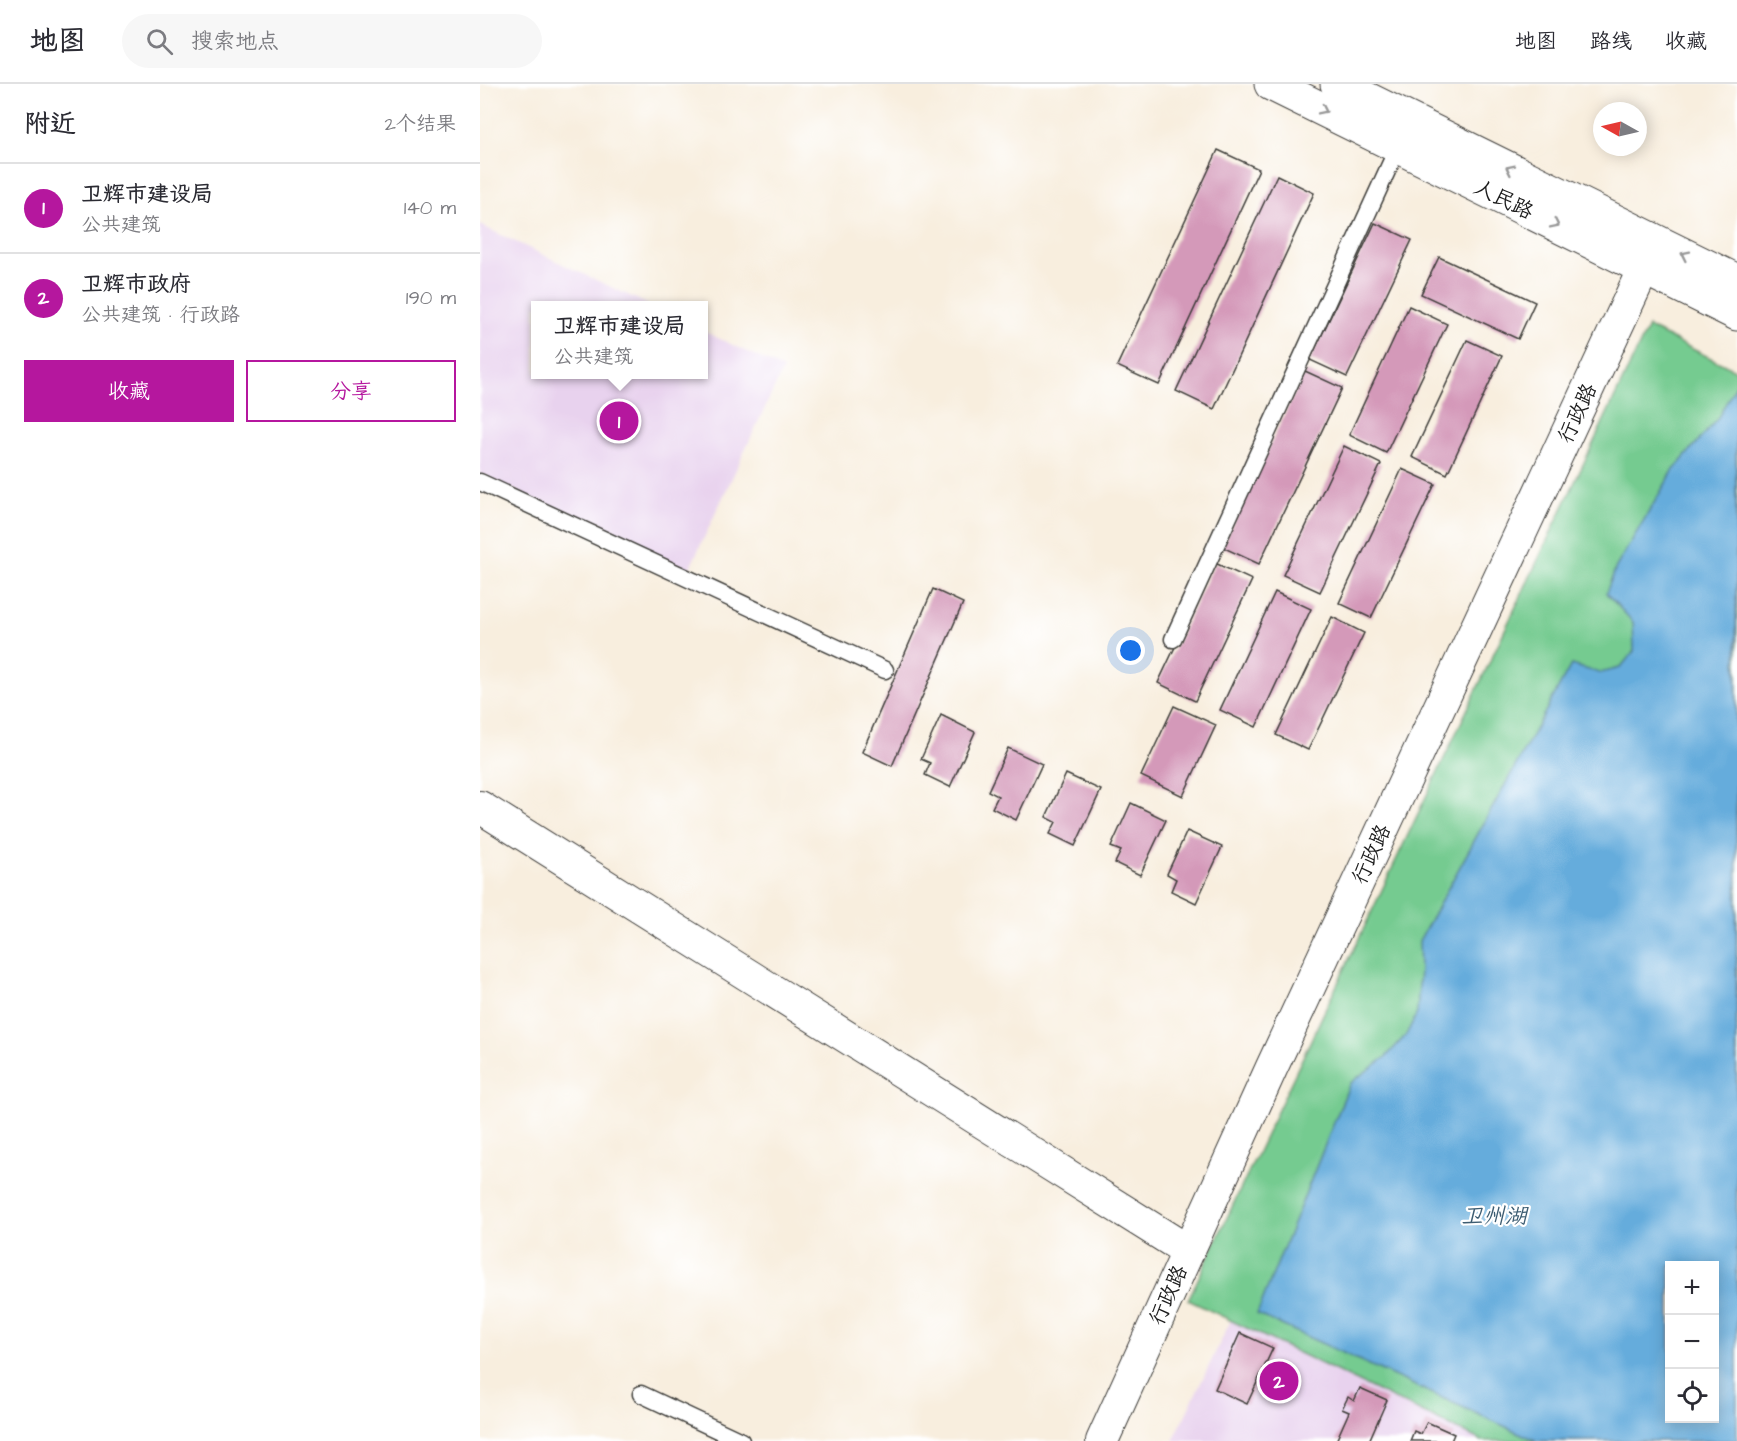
<!DOCTYPE html>
<html lang="zh">
<meta charset="utf-8">
<style>
:root{--surface:#fff;--page:#f7f7f7;--text:#2b2b33;--muted:#7c7c81;--line:#e1e1e2;--accent:#b5179e}
body{margin:0;font-family:"Architects Daughter","LXGW WenKai TC",sans-serif;background:var(--page);color:var(--text)}
.controls{position:absolute;right:18px;bottom:18px;display:grid;overflow:hidden;border-radius:0px;box-shadow:0 3px 15px #0003}
.controls button{width:54px;height:54px;display:grid;place-items:center;padding:0;border:0;border-bottom:2px solid var(--line);background:var(--surface);color:var(--text);font:30px sans-serif}
.compass{position:absolute;left:1113px;top:18px;width:54px;height:54px;border-radius:50%;background:var(--surface);box-shadow:0 3px 15px #0003;rotate:278deg}
.you{position:absolute;left:651px;top:567px;width:21px;height:21px;margin:-15px;border:4px solid #fff;border-radius:50%;background:#1a73e8;box-shadow:0 0 0 9px #1a73e833}
.badge{display:grid;place-items:center;width:39px;height:39px;border-radius:50%;background:var(--accent);color:#fff;font-size:20px;font-weight:700}
.pin{position:absolute;translate:-50% -50%;border:3px solid #fff;box-shadow:0 2px 6px #0006}
.popup{position:absolute;left:51px;top:217px;width:177px;height:78px;box-sizing:border-box;display:grid;place-content:center;border-radius:0px;background:var(--surface);filter:drop-shadow(0 2px 4px #0005);font-size:20px;white-space:nowrap;color:var(--muted)}
.popup b{font-size:22px;color:var(--text)}
.popup::after{content:'';position:absolute;left:50%;top:100%;margin-left:-12px;border:12px solid transparent;border-top-color:var(--surface)}
.list{margin:0;padding:0;list-style:none}
h2{display:flex;justify-content:space-between;align-items:center;height:78px;margin:0;padding:0 24px;font-size:26px}
h2 small{font-size:20px;font-weight:400;color:var(--muted)}
.list li{display:grid;grid-template-columns:39px 1fr auto;gap:18px;align-items:center;box-sizing:border-box;height:90px;padding:0 24px;border-top:2px solid var(--line)}
.list b{display:block;font-size:22px;white-space:nowrap}
.list p{margin:0;font-size:20px;white-space:nowrap;color:var(--muted)}
.list em{font-size:20px;font-style:normal;color:var(--muted)}
.actions{display:flex;gap:12px;padding:18px 24px}
.actions a{flex:1;padding:14px 0;border:2px solid var(--accent);border-radius:0px;text-align:center;font-size:21px;color:var(--accent)}
.actions .main{background:var(--accent);color:#fff}
.icon{flex:none;width:33px;height:33px;fill:none;stroke:currentColor;stroke-width:2;stroke-linecap:round;stroke-linejoin:round}
.map{position:relative;flex:none;width:1257px;height:1357px;overflow:hidden}
header{display:flex;align-items:center;gap:36px;box-sizing:border-box;height:84px;padding:0 30px;background:var(--surface);border-bottom:2px solid var(--line)}
header strong{font-size:28px}
nav{display:flex;gap:33px;margin-inline-start:auto;font-size:21px}
.search{width:420px;height:54px;background:var(--page);display:flex;align-items:center;gap:15px;box-sizing:border-box;padding:0 21px;border-radius:33px;color:var(--muted);font-size:22px}
main{display:flex}
aside{flex:1;background:var(--surface)}
.map>svg:first-child{display:block}
.built{fill:#e8d2ee}
.green{fill:#74cb90;stroke:#487456;stroke-width:1.5;fill-rule:evenodd}
.water{fill:#65acdc;stroke:#40647c;stroke-width:1.5;fill-rule:evenodd}
.building{fill:#d499b9}
.lines{fill:none;stroke-linecap:round;stroke-linejoin:round}
.service-casing{stroke:#3d3c39;stroke-width:19}
.minor-casing{stroke:#3d3c39;stroke-width:34}
.tertiary-casing{stroke:#3d3c39;stroke-width:35}
.service{stroke:#fff;stroke-width:16}
.minor{stroke:#fff;stroke-width:32}
.tertiary{stroke:#fff;stroke-width:33}
.oneway{stroke:#999}
.labels{text-anchor:middle;stroke-width:4.5;stroke-linejoin:round;paint-order:stroke}
.street-label{font-size:21px;fill:#1c1c1c;stroke:#fff}
.water-label{font-size:22px;font-style:italic;fill:#3d5d72;stroke:#fff}
</style>
<header>
<strong>地图</strong>
<div class="search"><svg class="icon" aria-label="search" viewBox="0 0 24 24"><circle cx="10" cy="10" r="6"/><path d="M15 15l6 6"/></svg>搜索地点</div>
<nav><a>地图</a><a>路线</a><a>收藏</a></nav>
</header>
<main>
<aside>
<h2>附近<small>2个结果</small></h2>
<ul class="list">
<li><span class="badge">1</span><div><b>卫辉市建设局</b><p>公共建筑</p></div><em>140 m</em></li>
<li><span class="badge">2</span><div><b>卫辉市政府</b><p>公共建筑 · 行政路</p></div><em>190 m</em></li>
</ul>
<div class="actions"><a class="main">收藏</a><a>分享</a></div>
</aside>
<div class="map">
<svg width="1257" height="1357" viewBox="0 0 1257 1357">
<rect width="100%" height="100%" fill="#fff"/>
<filter id="ink" filterUnits="userSpaceOnUse"><feTurbulence type="fractalNoise" baseFrequency=".0167" numOctaves="2"/><feDisplacementMap in="SourceGraphic" scale="12" xChannelSelector="R" yChannelSelector="G"/><feConvolveMatrix kernelMatrix="1 2 1 2 8 2 1 2 1" color-interpolation-filters="sRGB"/></filter>
<filter id="wash" filterUnits="userSpaceOnUse"><feTurbulence type="fractalNoise" baseFrequency=".008" numOctaves="4" result="noise"/><feDisplacementMap in="SourceGraphic" scale="24" xChannelSelector="R" yChannelSelector="G"/><feGaussianBlur stdDeviation="1.35" result="paint"/><feColorMatrix in="noise" values="0 0 0 0 0 0 0 0 0 0 0 0 0 0 0 0 0 1.4 0 .05"/><feComposite in="paint" operator="in"/></filter>
<g filter="url(#wash)">
<rect width="100%" height="100%" fill="#f8eede"/>
<!-- built -->
<g class="built">
<path d="M0 141 169 221 55 222V290H223V247L303 285 208 488 0 390Z"/>
<path d="M751 1236 1002 1357H693Z"/>
</g>
<!-- green -->
<path class="green" d="M1168 243 1257 287V1357H1002L708 1216ZM1190 1182H1234V1334H1190Z"/>
<!-- water -->
<path class="water" d="M1256 301 1257 1357H1057L777 1230 870 999 906 973 926 951 937 929 940 886 939 857 1091 581 1120 589 1140 584 1154 567 1153 538 1126 509 1136 483 1193 387 1237 335ZM1190 1182H1234V1334H1190Z"/>
<g id="blocks">
<!-- building -->
<g class="building">
<path d="M738 66 779 85 679 301 637 282Z"/>
<path d="M797 91 834 109 734 325 696 307Z"/>
<path d="M895 139 932 156 867 293 830 276Z"/>
<path d="M959 173 1055 218 1038 255 941 210Z"/>
<path d="M929 222 967 240 906 369 869 351Z"/>
<path d="M987 256 1022 272 967 390 932 373Z"/>
<path d="M825 287 862 304 779 480 742 463Z"/>
<path d="M864 362 901 380 840 508 803 491Z"/>
<path d="M922 385 955 400 891 534 859 519Z"/>
<path d="M735 479 772 496 715 617 678 599Z"/>
<path d="M453 505 483 519 412 682 382 668Z"/>
<path d="M795 508 831 525 776 643 740 626Z"/>
<path d="M852 533 884 549 828 666 796 651Z"/>
<path d="M694 622 736 641 703 712 661 692Z"/>
<path d="M461 631 495 648 470 703 445 691 450 679 441 675Z"/>
<path d="M528 664 562 680 536 736 512 724 518 712 508 707Z"/>
<path d="M586 690 621 706 595 762 570 750 576 738 566 733Z"/>
<path d="M651 719 686 736 660 791 635 779 641 767 631 763Z"/>
<path d="M707 747 742 763 716 819 691 807 696 795 687 790Z"/>
<path d="M760 1249 793 1264 767 1320 735 1305Z"/>
<path d="M880 1304 907 1316 889 1357H856L869 1328 862 1325 868 1313 874 1317Z"/>
<path d="M947 1338 974 1350 971 1357H930L934 1347 941 1350Z"/>
</g>
</g>
</g>
<g filter="url(#ink)">
<use href="#blocks" fill-opacity="0" stroke="#3d3c39" stroke-width="1.5"/>
<g class="lines">
<!-- service casing -->
<g class="service-casing">
<g id="service">
<path d="M0 398 405 586"/>
<path d="M693 555 918 63"/>
<path d="M161 1310 261 1357"/>
</g>
</g>
<!-- minor casing -->
<g class="minor-casing">
<g id="minor">
<path d="M0 723 708 1167"/>
<path d="M622 1357 791 985 1164 184"/>
</g>
</g>
<!-- tertiary casing -->
<g class="tertiary-casing">
<g id="tertiary">
<path d="M791 0 1257 230"/>
<path d="M857 0 1257 197"/>
</g>
</g>
<!-- service -->
<use href="#service" class="service"/>
<!-- minor -->
<use href="#minor" class="minor"/>
<!-- tertiary -->
<use href="#tertiary" class="tertiary"/>
</g>
<!-- one-way arrows -->
<defs><path id="oneway-chevron" d="M-2-3.5L2.5 0L-2 3.5" fill="none" stroke-width="1.6" stroke-linecap="round" stroke-linejoin="round" transform="scale(1.5)"/></defs>
<g class="oneway">
<use href="#oneway-chevron" transform="translate(843 26) rotate(26)"/>
<use href="#oneway-chevron" transform="translate(1030 85) rotate(-154)"/>
<use href="#oneway-chevron" transform="translate(1075 140) rotate(26)"/>
<use href="#oneway-chevron" transform="translate(1205 171) rotate(-154)"/>
</g>
</g>
<g class="labels">
<!-- street labels -->
<g class="street-label">
<text transform="translate(1024 115) rotate(26)" y="7">人民路</text>
<text transform="translate(1097 329) rotate(-65)" y="7">行政路</text>
<text transform="translate(891 770) rotate(-65)" y="7">行政路</text>
<text transform="translate(688 1211) rotate(-66)" y="7">行政路</text>
</g>
<!-- water labels -->
<g class="water-label">
<text x="1014" y="1139">卫州湖</text>
</g>
</g>
</svg>
<div class="controls">
<button>+</button>
<button>−</button>
<button><svg class="icon" aria-label="locate" viewBox="0 0 24 24"><circle cx="12" cy="12" r="6"/><path d="M12 2v4M12 18v4M2 12h4M18 12h4"/></svg></button>
</div>
<svg class="compass" viewBox="-18 -18 36 36"><path d="M0-13l5 13h-10z" fill="#e53935"/><path d="M0 13l5-13h-10z" fill="#7c7c81"/></svg>
<div class="you"></div>
<div class="pin badge" style="left:139px;top:337px">1</div>
<div class="popup"><b>卫辉市建设局</b>公共建筑</div>
<div class="pin badge" style="left:799px;top:1297px">2</div>
</div>
</main>
